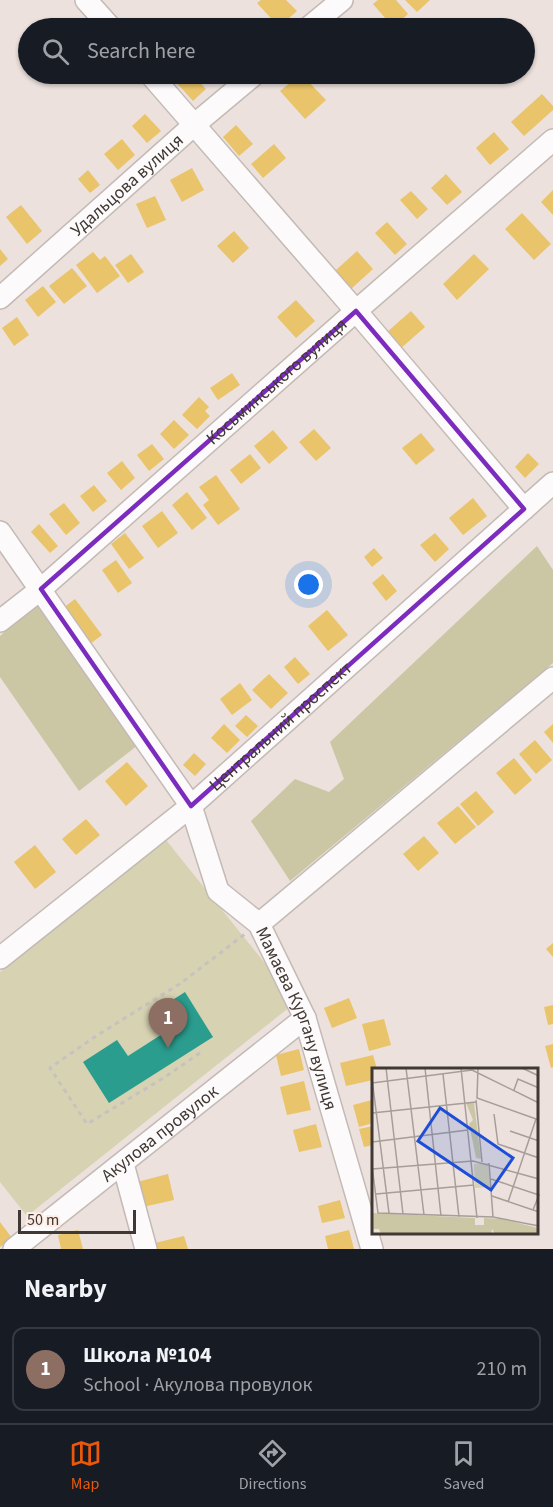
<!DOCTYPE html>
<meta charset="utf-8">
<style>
:root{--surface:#171b24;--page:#242831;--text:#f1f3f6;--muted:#9ea1a6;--line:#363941;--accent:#ea580c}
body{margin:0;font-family:"Source Sans 3",sans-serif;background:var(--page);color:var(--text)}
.scale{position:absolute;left:18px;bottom:15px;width:118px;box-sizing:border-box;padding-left:6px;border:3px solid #403834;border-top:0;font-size:16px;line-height:21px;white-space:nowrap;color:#403834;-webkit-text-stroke:4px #fdede5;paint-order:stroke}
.you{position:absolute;left:309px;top:585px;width:21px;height:21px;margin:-15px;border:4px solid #fff;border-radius:50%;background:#1a73e8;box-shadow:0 0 0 9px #1a73e833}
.badge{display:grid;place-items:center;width:39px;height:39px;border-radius:50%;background:var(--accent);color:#fff;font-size:20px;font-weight:700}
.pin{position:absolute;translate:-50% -50px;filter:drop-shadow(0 2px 3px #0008)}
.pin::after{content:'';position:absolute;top:32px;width:21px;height:18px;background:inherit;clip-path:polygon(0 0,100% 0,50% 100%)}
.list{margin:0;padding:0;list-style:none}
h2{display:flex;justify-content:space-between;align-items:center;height:78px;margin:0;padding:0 24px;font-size:26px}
h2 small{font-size:20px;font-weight:400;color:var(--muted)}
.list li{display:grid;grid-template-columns:39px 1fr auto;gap:18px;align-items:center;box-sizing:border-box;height:84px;margin:0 12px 12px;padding:0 12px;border:2px solid var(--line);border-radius:12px}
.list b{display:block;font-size:22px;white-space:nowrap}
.list p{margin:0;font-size:20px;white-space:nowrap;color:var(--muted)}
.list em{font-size:20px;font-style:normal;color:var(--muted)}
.icon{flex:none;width:33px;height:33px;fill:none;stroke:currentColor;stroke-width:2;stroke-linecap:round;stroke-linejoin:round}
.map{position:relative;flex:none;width:553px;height:1249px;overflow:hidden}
.search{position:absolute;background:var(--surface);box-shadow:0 2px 4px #0004;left:18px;right:18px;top:18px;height:66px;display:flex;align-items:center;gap:15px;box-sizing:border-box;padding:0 21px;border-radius:33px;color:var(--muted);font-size:22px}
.sheet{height:174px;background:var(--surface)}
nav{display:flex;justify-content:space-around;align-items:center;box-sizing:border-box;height:84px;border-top:2px solid var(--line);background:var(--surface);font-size:16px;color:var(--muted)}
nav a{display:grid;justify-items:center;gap:3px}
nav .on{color:var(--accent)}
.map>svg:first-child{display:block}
.green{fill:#d6d2b2}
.forest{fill:#cbc7a4}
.homes{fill:#e9c46a}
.schools{fill:#2a9d8f}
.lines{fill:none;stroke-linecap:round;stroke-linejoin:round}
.minor-casing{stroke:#c3bab6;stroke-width:24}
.path{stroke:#c6c2c0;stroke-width:3;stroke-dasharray:4.5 4.5;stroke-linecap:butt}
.minor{stroke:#fcfafa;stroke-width:21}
.marked{fill:none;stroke:#7b2cbf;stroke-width:4.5;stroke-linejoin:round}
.labels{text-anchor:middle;stroke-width:6;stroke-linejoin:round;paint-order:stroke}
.street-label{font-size:18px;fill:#403834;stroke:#fdede5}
.inset-road{fill:none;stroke:#a79d99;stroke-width:1.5}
.view{fill:#1d4ed8;fill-opacity:0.15;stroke:#1d4ed8;stroke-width:3}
.inset-edge{fill:none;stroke:#403834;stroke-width:3}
</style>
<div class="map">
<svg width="553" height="1249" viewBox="0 0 553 1249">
<rect width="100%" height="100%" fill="#ece1dc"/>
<!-- green -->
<path class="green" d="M166 840 296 1002 27 1216 0 1182V972Z"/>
<!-- forest -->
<g class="forest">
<path d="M537 546 553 570V663L290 881 251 821 295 779 329 792 344 779 330 742Z"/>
<path d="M32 606 40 607 138 745 79 791 0 677V636Z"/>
</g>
<!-- homes -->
<g class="homes">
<path d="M261 0H286L297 11 279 27 257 3Z"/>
<path d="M378 0H396L408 14 393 27 373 4Z"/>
<path d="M405 0H430L417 12Z"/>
<path d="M248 20 256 28H240Z"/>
<path d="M186 74H192L206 89 193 101 176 82Z"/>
<path d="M301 74 326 100 305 119 280 91Z"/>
<path d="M331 74H344L337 80Z"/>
<path d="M542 94 553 106V110L524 136 511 122Z"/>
<path d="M145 114 161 131 147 143 132 126Z"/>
<path d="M236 125 253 144 239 156 223 137Z"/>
<path d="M494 132 509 149 490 165 476 148Z"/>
<path d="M122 139 135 155 118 170 104 154Z"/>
<path d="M274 144 286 158 263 178 251 164Z"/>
<path d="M192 168 204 190 182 202 170 180Z"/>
<path d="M88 170 100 185 90 193 78 179Z"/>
<path d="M446 174 462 192 447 205 431 188Z"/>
<path d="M553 190V215L541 202Z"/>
<path d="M411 191 428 209 417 219 400 200Z"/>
<path d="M155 196 166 220 147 228 136 204Z"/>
<path d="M21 205 42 231 27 244 6 217Z"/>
<path d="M522 213 551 244 534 260 505 229Z"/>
<path d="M387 222 407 244 395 255 375 233Z"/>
<path d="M234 231 249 248 233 263 217 246Z"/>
<path d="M0 249 8 259 0 266Z"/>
<path d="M357 251 373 269 351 289 335 271Z"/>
<path d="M93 252 100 260 105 256 120 276 97 293 76 265Z"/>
<path d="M131 254 144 272 128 283 115 265Z"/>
<path d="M474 254 489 269 457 300 443 284Z"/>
<path d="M72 268 87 286 64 304 49 286Z"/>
<path d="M43 286 56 302 38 317 25 300Z"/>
<path d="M296 300 315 321 296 338 277 317Z"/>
<path d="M411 311 425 327 400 349 386 333Z"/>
<path d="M17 317 29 335 14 346 2 328Z"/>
<path d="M232 373 240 385 218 400 210 388Z"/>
<path d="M199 397 209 407 205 411 210 416 197 429 182 415Z"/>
<path d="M174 420 189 435 174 449 160 434Z"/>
<path d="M314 429 331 448 316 461 299 442Z"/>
<path d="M273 430 288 448 269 464 254 446Z"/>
<path d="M421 433 435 450 416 465 402 448Z"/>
<path d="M152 444 164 459 149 471 137 455Z"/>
<path d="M528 453 539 464 525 478 515 467Z"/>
<path d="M250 454 261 468 241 484 230 470Z"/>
<path d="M122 461 135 478 121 490 107 473Z"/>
<path d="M216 475 240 509 218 525 203 505 209 500 199 487Z"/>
<path d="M94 485 107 501 93 512 80 496Z"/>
<path d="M187 492 207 518 192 530 172 505Z"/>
<path d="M473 498 487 516 463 535 449 518Z"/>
<path d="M64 503 80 523 66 535 49 514Z"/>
<path d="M162 511 178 533 158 548 142 526Z"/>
<path d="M39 524 58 546 50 553 31 532Z"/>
<path d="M125 533 144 558 129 569 111 544Z"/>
<path d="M435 533 449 549 435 562 420 545Z"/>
<path d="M374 548 383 558 372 567 364 557Z"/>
<path d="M116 560 132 583 118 593 102 570Z"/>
<path d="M383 574 397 591 386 601 372 583Z"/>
<path d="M75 599 102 635 90 644 62 609Z"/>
<path d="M327 610 348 635 328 651 308 626Z"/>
<path d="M295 657 310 674 298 684 284 667Z"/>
<path d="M269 674 288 693 271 709 252 690Z"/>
<path d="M240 683 252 700 232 715 220 699Z"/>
<path d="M246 715 258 726 247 737 235 726Z"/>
<path d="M224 724 240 740 227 753 211 738Z"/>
<path d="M553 724V743L544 732Z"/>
<path d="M535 740 552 760 536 774 519 754Z"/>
<path d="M194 753 206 764 195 776 183 765Z"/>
<path d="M514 758 532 780 515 795 496 773Z"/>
<path d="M127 762 148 786 126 806 105 781Z"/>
<path d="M476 791 494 812 478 826 460 804Z"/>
<path d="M458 806 476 827 455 844 437 823Z"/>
<path d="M86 819 100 835 76 855 62 839Z"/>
<path d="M424 836 439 853 418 871 403 854Z"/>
<path d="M35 845 56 872 35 889 14 862Z"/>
<path d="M553 943V957L546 949Z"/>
<path d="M349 998 357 1018 332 1028 324 1008Z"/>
<path d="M553 1005V1024L548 1025 544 1007Z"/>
<path d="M384 1019 391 1045 369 1051 362 1024Z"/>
<path d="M553 1044V1067L551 1068 545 1046Z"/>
<path d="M299 1049 304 1070 281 1076 276 1055Z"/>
<path d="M373 1055 377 1069H373V1080L346 1086 340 1063Z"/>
<path d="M304 1081 311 1110 287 1115 280 1087Z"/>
<path d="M372 1100 373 1123 359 1127 353 1105Z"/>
<path d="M316 1124 322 1147 299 1152 293 1130Z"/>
<path d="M373 1126V1145L364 1147 359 1129Z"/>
<path d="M168 1174 174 1200 143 1207 137 1182Z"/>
<path d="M340 1200 345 1218 322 1223 318 1206Z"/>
<path d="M0 1222 12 1238 0 1247Z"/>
<path d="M78 1230 83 1249H61L58 1235Z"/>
<path d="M349 1230 354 1249H328L325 1236Z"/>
<path d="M184 1236 188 1249H156L155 1243Z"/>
</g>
<!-- schools -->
<path class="schools" d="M185 992 213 1037 109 1103 83 1062 117 1040 128 1056 167 1031 154 1012Z"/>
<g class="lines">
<!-- minor casing -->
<g class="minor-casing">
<g id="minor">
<path d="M86 0 111 28"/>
<path d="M308 28 342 0"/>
<path d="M150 74 356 311 524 509"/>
<path id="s1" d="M0 298 194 125 255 74"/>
<path id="s2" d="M0 532 191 806 218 891 259 924 305 1018 372 1249"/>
<path id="s3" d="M0 621 41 589 356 311 553 140"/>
<path d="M259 924 553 678"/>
<path id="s4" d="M0 958 191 806 553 483"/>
<path d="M123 1164 146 1249"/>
<path id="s5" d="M14 1249 305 1018"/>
</g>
</g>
<!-- path -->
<path class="path" d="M200 1053 165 1077 87 1124 50 1068 93 1038 181 983 245 934"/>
<!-- minor -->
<use href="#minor" class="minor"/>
</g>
<!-- marked area -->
<path class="marked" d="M356 311 524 509 191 806 41 589Z"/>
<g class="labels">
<!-- street labels -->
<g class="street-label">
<text dy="6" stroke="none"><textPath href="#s1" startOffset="170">Удальцова вулиця</textPath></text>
<text dy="6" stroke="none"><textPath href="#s3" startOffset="366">Косьминського вулиця</textPath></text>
<text dy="6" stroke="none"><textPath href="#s4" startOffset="364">Центральний проспект</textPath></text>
<text dy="6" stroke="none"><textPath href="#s2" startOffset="578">Мамаєва Кургану вулиця</textPath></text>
<text dy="6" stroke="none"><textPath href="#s5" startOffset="186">Акулова провулок</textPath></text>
</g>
</g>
<!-- overview -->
<g transform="translate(372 1068)">
<rect width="166" height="166" fill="#ece1dc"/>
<path d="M116 95 118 119 103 120 102 96Z" fill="#d6d2b2"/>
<path d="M94 35H102L109 91 104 90 97 56 101 52ZM0 140 1 145 103 150V157H112V150L130 151 166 160V166H123L120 161 119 166H9L7 161H0Z" fill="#cbc7a4"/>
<path class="inset-road" d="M14 0 31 146M34 0 52 147M53 0 69 148M89 0 105 150M106 0 105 30 167 52M150 0 167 8M71 6 87 149M0 11 17 145M0 15 100 2 167 35M142 22 146 11 167 20M104 32 110 94M0 45 104 34M122 46 126 76 167 90M138 63 167 73M0 74 96 62M117 95 121 149M0 98 6 145 121 149 167 158M0 101 101 93 167 111M119 111 167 127 161 142M4 126 102 117M120 128 167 144M136 134 164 51"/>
<path class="view" d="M68 40 141 90 119 122 46 73Z"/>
<rect width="166" height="166" class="inset-edge"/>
</g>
</svg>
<div class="scale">50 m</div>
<div class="you"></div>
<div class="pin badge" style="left:168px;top:1048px;background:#8d6e63">1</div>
<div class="search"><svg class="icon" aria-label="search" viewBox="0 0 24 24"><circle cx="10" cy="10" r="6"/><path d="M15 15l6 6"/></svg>Search here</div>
</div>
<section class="sheet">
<h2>Nearby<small></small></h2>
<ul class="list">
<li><span class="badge" style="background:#8d6e63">1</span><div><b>Школа №104</b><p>School · Акулова провулок</p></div><em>210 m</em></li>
</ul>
</section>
<nav>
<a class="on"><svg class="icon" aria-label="map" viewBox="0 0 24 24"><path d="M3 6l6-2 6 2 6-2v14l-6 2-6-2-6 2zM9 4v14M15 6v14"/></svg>Map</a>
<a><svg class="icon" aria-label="directions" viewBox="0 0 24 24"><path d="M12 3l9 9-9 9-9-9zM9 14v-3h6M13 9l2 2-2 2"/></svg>Directions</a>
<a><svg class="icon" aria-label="saved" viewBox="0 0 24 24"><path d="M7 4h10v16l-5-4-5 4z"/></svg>Saved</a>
</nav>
